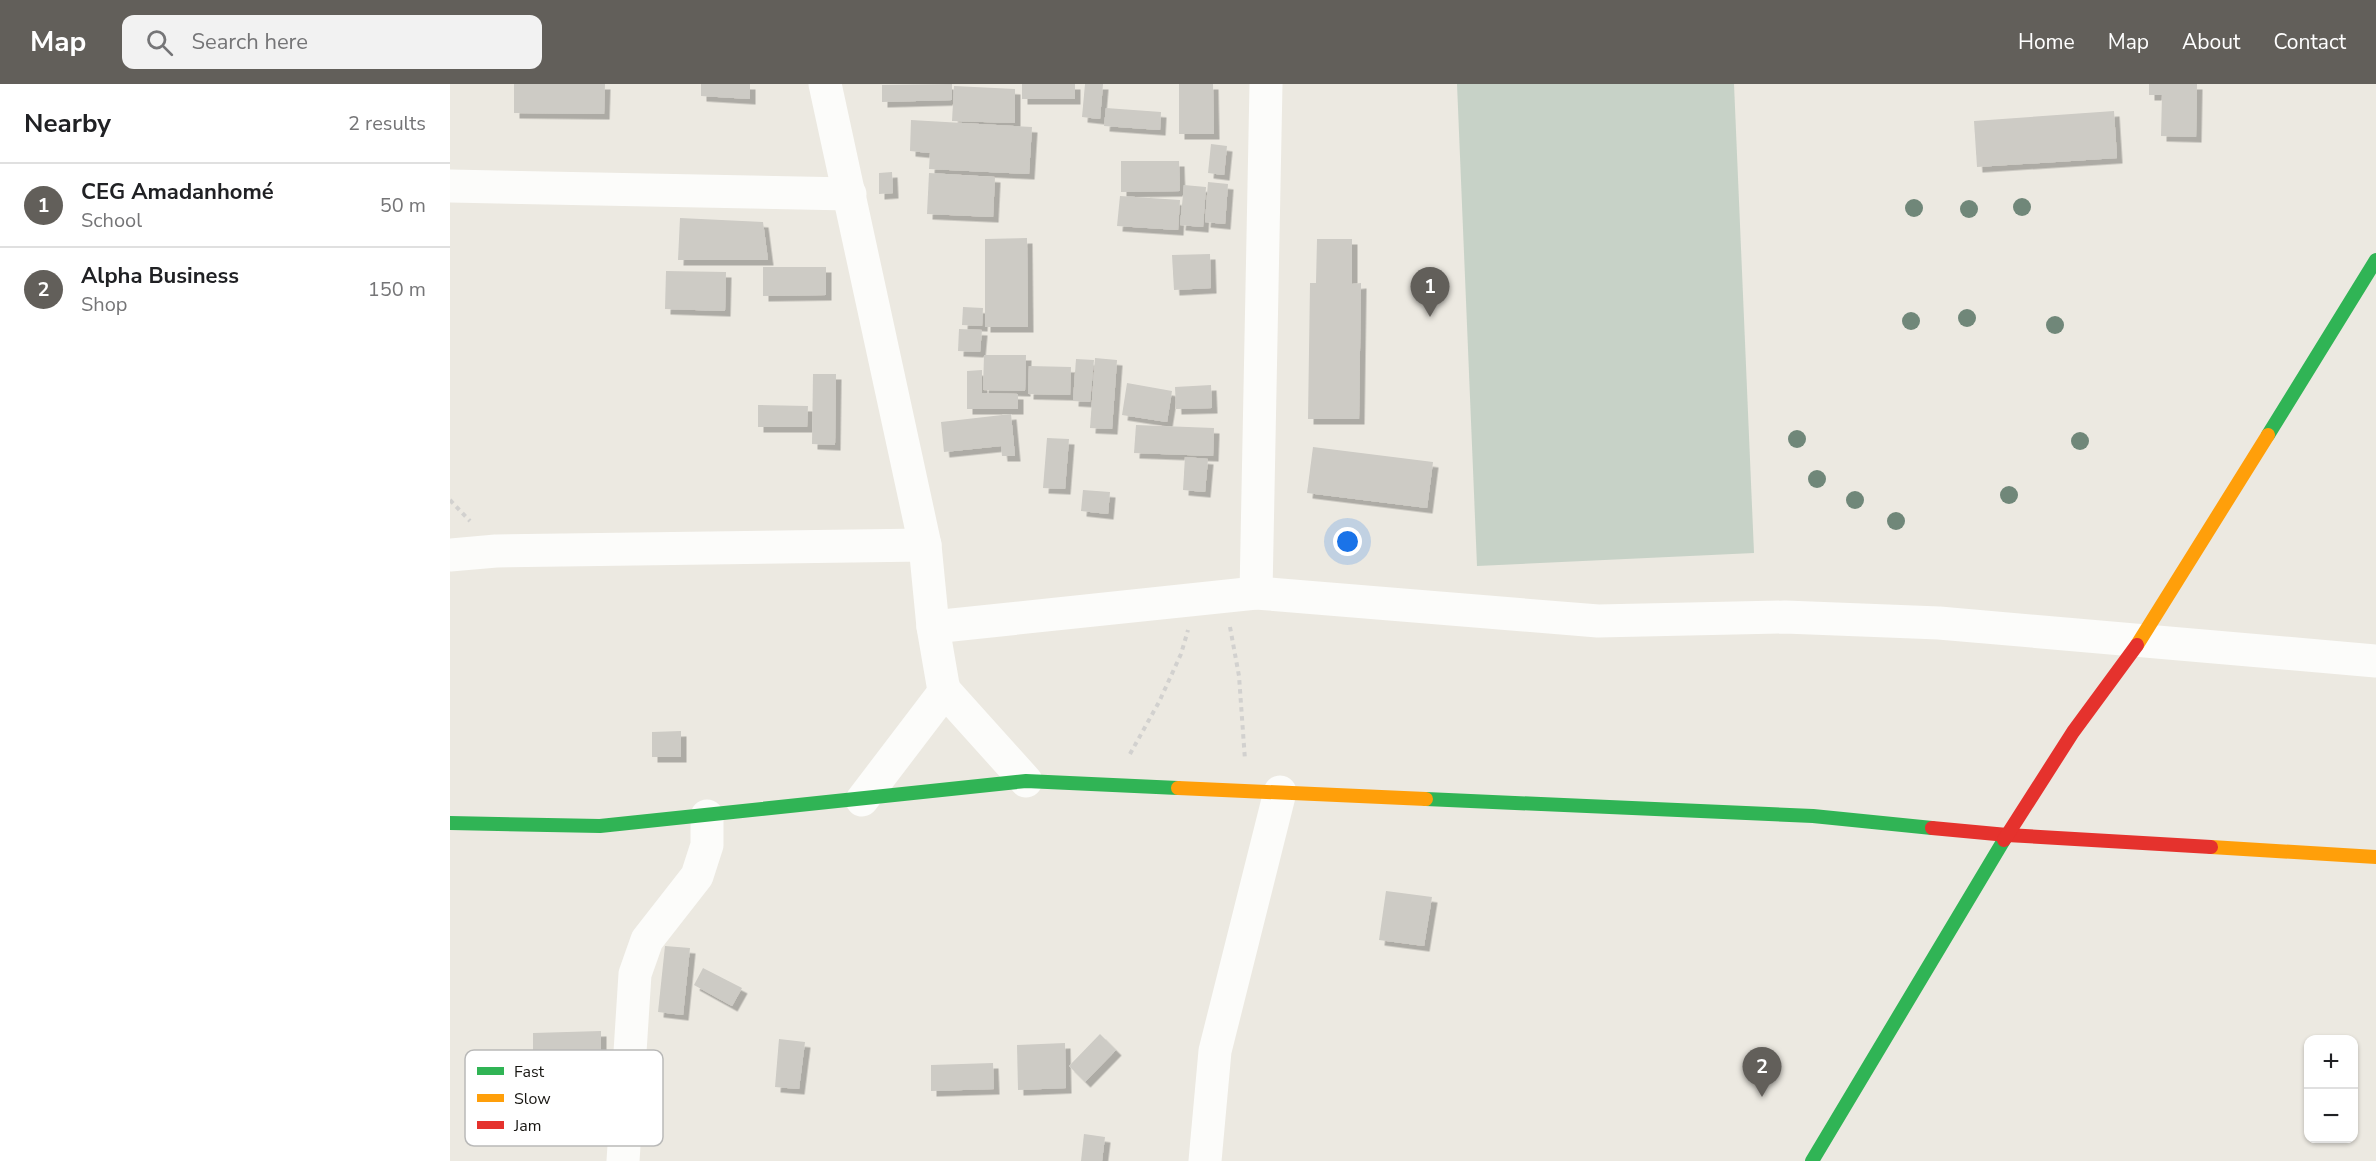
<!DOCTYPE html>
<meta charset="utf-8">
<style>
:root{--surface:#fff;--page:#f2f2f2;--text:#202124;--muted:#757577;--line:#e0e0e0;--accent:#625f5a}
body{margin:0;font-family:"Nunito Sans",sans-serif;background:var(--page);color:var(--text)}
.controls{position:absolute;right:18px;bottom:18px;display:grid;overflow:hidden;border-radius:12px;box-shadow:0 2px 4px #0004}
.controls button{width:54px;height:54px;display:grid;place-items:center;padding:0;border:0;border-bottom:2px solid var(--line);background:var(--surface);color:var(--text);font:30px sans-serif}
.you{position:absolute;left:898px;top:458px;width:21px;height:21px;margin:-15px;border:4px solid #fff;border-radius:50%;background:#1a73e8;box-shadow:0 0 0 9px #1a73e833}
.badge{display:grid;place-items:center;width:39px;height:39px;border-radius:50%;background:var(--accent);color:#fff;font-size:20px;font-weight:700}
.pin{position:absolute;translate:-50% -50px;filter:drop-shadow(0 2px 3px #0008)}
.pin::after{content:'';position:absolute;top:32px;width:21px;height:18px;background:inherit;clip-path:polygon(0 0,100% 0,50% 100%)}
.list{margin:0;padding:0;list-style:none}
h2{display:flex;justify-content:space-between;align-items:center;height:78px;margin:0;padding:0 24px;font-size:26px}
h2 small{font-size:20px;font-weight:400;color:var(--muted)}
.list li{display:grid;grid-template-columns:39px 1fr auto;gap:18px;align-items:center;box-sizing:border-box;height:84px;padding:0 24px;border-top:2px solid var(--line)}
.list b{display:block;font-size:22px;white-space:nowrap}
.list p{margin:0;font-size:20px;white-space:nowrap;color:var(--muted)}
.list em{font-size:20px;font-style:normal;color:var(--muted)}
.icon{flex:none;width:33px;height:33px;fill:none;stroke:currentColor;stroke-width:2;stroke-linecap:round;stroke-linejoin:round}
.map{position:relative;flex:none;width:1926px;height:1077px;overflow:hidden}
header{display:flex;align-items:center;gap:36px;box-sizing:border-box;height:84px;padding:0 30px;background:var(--accent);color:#fff}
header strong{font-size:28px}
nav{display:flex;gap:33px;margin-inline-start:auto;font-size:21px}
.search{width:420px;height:54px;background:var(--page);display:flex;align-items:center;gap:15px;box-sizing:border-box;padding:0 21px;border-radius:12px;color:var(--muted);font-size:22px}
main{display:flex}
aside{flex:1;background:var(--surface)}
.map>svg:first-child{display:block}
.green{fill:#c7d2c7}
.building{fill:#cdcbc5;filter:url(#shadow)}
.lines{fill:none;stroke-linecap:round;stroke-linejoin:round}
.path{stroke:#d2d1cf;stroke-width:4;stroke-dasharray:4.5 4.5;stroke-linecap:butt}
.street{stroke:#fcfcfa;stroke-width:33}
.fast{stroke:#30b455;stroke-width:14}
.slow{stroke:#ff9f0a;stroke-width:14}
.jam{stroke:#e5322d;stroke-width:14}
.tree{fill:#708779}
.key{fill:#fff;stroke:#b9b9b8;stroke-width:1.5}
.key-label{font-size:16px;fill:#171511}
</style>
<header>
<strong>Map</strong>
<div class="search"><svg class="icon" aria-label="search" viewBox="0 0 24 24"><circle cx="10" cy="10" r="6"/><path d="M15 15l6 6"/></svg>Search here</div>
<nav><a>Home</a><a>Map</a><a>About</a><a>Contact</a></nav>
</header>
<main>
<aside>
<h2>Nearby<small>2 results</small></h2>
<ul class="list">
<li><span class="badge">1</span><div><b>CEG Amadanhomé</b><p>School</p></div><em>50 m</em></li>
<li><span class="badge">2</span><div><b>Alpha Business</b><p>Shop</p></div><em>150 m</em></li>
</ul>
</aside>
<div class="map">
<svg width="1926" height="1077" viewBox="0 0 1926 1077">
<defs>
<filter id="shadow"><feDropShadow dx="5.5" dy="5.5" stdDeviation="0" flood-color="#0004"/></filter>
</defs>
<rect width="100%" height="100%" fill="#ece9e1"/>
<!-- green -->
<path class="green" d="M1007 0H1284L1304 469 1027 482Z"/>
<!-- building -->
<g class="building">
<path d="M64 0H155L154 30 64 29Z"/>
<path d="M251 0H300V15L251 12Z"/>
<path d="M502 0V16L432 18V1Z"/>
<rect x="572" y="0" width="53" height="15"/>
<path d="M635 0H653L650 35 632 33Z"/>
<path d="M729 0H763L764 50H729Z"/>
<path d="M1699 0H1747L1746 53 1711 52 1712 11H1699Z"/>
<path d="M504 2 565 5V39L502 37Z"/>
<path d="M656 24 711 28 710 46 654 42Z"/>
<path d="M1664 27 1667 74 1527 83 1524 37Z"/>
<path d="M461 36 582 43 579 90 479 85 480 69 460 67Z"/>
<path d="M761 60 777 62 774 91 758 89Z"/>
<path d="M671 77H729L730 107 671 108Z"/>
<path d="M442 88 443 109 429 110V89Z"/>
<path d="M479 89 545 93 543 133 477 130Z"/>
<path d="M758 98 778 100 775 140 755 138Z"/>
<path d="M734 101 756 103 753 143 730 141Z"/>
<path d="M670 112 730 116 728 146 667 142Z"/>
<path d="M230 134 313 138 318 176H228Z"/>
<path d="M577 154 578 243H535V155Z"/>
<path d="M867 155H902V200L911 199 909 335H858L860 199H866Z"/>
<path d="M760 170 761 204 724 206 722 171Z"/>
<path d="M313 183H376V211L313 212Z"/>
<path d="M216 187 276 188 275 227 215 225Z"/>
<path d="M513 223 533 224 532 242 512 241Z"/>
<path d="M509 245 532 246 530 268 508 267Z"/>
<path d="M534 271H576L575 307 533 306Z"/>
<path d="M645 274 667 276 662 345 640 344Z"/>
<path d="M626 275 644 276 640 318 623 317Z"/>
<path d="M579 282 621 283 620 311 578 310Z"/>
<path d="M532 286V309L568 310V325H517V287Z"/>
<path d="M363 290H386L385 361 362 360Z"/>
<path d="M677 299 722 307 717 338 672 331Z"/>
<path d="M761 301 762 324 726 325 725 303Z"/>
<path d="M308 321 358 322 357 343H308Z"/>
<path d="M561 330 565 372H552L551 362 494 368 491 338Z"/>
<path d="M686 341 764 344 763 372 684 369Z"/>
<path d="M597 354 619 355 615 405 593 404Z"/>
<path d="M863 363 983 378 977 424 857 409Z"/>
<path d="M735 373 758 375 755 408 733 406Z"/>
<path d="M633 406 660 408 658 430 631 427Z"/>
<path d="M231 647V673H202V648Z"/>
<path d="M936 807 982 813 974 862 929 856Z"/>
<path d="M215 862 240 864 233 931 208 928Z"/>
<path d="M253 884 292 904 282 922 244 901Z"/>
<path d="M151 947V968L83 970V949Z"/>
<path d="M650 950 666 966 635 998 619 982Z"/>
<path d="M329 955 355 958 349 1005 325 1003Z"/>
<path d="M615 959 616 1004 568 1006 567 961Z"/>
<path d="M543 979 544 1005 481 1007V981Z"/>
<path d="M634 1050 655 1053 652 1077H631Z"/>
</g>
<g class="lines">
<!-- path -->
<g class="path">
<path d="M0 416 20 437"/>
<path d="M780 543 789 592 795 676"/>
<path d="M680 670 709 618 731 570 738 546"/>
</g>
<!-- street -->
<g class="street">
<path d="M375 0 475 461 483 543 493 601 495 607 576 697"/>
<path d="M0 102 400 110"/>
<path d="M0 471 46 467 475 461"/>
<path d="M806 509 816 0"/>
<path d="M483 543 806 509 1148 537 1335 533 1489 539 1926 577"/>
<path d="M412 716 495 607"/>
<path d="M173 1077 185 890 197 856 247 792 257 761V732"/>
<path d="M755 1077 765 967 830 708"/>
</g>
<!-- fast -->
<g class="fast">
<path d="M1818 351 1926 176"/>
<path d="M976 715 1363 732 1482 744"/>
<path d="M0 739 150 742 576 697 728 704"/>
<path d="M1362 1077 1554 756"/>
</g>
<!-- slow -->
<g class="slow">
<path d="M1687 561 1818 351"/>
<path d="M728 704 976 715"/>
<path d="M1761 763 1926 773"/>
</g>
<!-- jam -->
<g class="jam">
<path d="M1482 744 1557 751 1761 763"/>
<path d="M1554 756 1623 648 1687 561"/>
</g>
</g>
<!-- trees -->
<g class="tree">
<circle cx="1572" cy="123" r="9"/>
<circle cx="1464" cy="124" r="9"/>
<circle cx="1519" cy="125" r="9"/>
<circle cx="1517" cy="234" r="9"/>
<circle cx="1461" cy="237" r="9"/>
<circle cx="1605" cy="241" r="9"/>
<circle cx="1347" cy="355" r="9"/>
<circle cx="1630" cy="357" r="9"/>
<circle cx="1367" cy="395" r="9"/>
<circle cx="1559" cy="411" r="9"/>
<circle cx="1405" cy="416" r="9"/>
<circle cx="1446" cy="437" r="9"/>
</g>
<!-- legend -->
<rect x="15" y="966" width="198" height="96" rx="9" class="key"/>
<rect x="27" y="983" width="27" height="8" fill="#30b455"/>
<rect x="27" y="1010" width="27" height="8" fill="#ff9f0a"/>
<rect x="27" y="1037" width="27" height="8" fill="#e5322d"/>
<g class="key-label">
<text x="64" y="993">Fast</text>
<text x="64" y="1020">Slow</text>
<text x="64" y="1047">Jam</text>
</g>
</svg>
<div class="controls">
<button>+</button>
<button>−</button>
</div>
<div class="you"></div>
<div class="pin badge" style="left:980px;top:233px">1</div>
<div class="pin badge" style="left:1312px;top:1013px">2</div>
</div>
</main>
